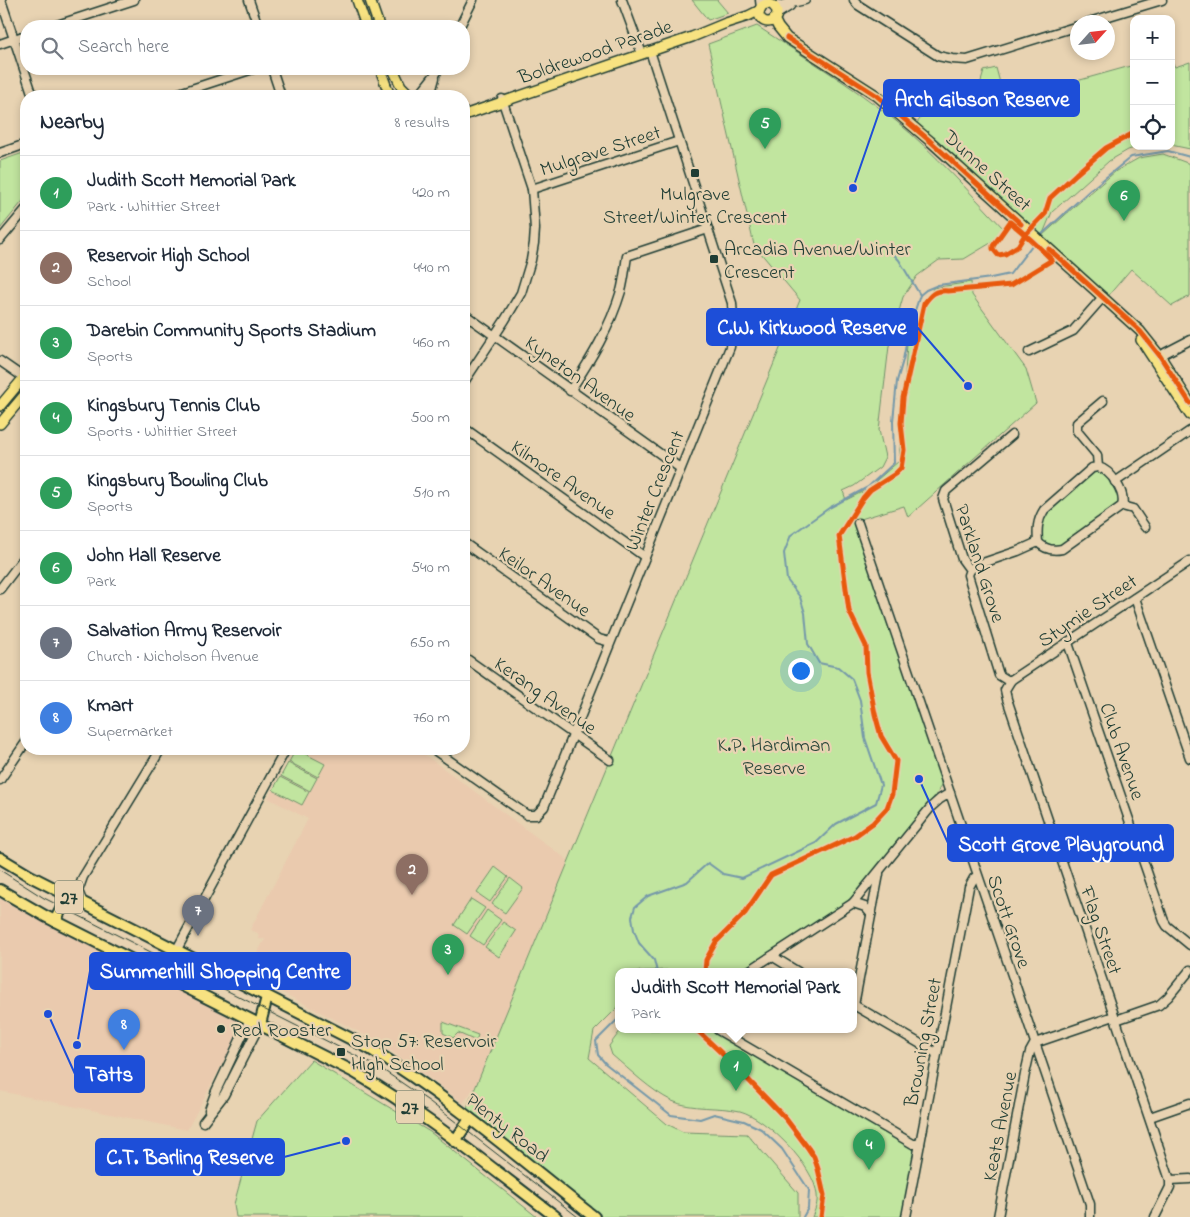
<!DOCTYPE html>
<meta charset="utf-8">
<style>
:root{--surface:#fff;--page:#f2f2f3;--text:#1f2937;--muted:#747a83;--line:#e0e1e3;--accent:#111827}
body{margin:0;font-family:"Indie Flower",sans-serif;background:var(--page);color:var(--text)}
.controls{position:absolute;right:15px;top:15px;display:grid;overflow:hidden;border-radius:10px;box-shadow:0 2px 8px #0003}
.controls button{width:45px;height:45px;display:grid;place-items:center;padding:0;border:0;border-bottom:1px solid var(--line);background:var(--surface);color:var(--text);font:25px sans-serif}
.compass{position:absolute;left:1070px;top:15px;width:45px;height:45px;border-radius:50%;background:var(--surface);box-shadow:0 2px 8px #0003;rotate:63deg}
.you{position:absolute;left:800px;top:670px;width:18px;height:18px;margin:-12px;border:4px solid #fff;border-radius:50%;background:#1a73e8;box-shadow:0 0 0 8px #1a73e833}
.badge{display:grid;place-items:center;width:32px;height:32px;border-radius:50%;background:var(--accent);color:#fff;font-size:16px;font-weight:700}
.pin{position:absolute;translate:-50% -41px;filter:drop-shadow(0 1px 2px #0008)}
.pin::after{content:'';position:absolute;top:26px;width:18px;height:15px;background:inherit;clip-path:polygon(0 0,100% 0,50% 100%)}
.popup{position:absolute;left:615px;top:968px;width:242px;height:65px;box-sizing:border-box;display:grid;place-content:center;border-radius:10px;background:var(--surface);filter:drop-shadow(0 1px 4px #0005);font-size:16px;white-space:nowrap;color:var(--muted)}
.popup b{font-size:19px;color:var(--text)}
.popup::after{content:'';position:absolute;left:50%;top:100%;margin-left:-10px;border:10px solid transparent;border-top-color:var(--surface)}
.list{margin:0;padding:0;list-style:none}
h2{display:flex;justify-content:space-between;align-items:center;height:65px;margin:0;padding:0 20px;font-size:21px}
h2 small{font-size:16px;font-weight:400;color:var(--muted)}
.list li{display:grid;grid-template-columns:32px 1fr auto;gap:15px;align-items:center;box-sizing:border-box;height:75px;padding:0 20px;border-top:1px solid var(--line)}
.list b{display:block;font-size:19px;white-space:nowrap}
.list p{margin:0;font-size:16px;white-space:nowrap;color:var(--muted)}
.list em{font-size:16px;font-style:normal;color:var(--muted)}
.icon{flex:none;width:28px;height:28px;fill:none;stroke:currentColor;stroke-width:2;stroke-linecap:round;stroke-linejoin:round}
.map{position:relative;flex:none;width:1190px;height:1217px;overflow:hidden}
.search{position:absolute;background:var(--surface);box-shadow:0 2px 8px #0003;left:20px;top:20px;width:450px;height:55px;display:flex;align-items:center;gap:12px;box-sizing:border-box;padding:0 18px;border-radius:20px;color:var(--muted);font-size:19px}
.panel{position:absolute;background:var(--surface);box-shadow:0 2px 8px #0003;left:20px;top:90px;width:450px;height:665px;border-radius:20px}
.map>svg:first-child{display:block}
.built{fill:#eacaae}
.green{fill:#c1e59f;stroke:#70916a}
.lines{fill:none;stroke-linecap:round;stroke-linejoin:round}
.stream{stroke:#7498a9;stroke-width:2}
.minor-casing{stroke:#1f3d34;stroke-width:11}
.major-casing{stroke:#1f3d34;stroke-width:12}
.highway-casing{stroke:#1f3d34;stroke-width:14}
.minor{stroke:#e8d3b2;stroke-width:8}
.major{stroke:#f7e281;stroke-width:9}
.highway{stroke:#f7e281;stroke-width:10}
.tram{stroke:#1f3d34;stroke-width:1}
.cycleway-casing{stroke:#e8d3b2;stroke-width:8}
.cycleway{stroke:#e8590c;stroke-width:5}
.poi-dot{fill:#1f3d34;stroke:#e8d3b2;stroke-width:2}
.labels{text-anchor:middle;stroke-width:4.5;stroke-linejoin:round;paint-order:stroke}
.shield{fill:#e8d3b2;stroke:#5b6a5a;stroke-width:1}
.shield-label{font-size:19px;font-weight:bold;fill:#1f3d34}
.street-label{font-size:20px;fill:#1f3d34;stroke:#e8d3b2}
.poi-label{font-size:20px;fill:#1f3d34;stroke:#e8d3b2;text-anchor:start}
.park-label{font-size:20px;fill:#274539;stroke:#e8d3b2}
.leader{fill:none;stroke:#1d4ed8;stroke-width:2}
.callout-dot{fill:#1d4ed8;stroke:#e8d3b2;stroke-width:2}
.callout{fill:#1d4ed8;stroke:#1d4ed8;stroke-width:2}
.callout-label{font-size:21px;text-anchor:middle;font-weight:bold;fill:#fff}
</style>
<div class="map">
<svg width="1190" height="1217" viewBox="0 0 1190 1217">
<rect width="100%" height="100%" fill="#e8d3b2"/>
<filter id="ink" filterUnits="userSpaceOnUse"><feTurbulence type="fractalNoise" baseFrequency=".02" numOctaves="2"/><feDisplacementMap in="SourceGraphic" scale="10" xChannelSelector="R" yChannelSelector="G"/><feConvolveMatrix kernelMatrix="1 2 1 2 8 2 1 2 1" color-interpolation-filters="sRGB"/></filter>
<g filter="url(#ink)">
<!-- built -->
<g class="built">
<path d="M295 749H417L569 861 523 1020 463 1103 424 1074 373 1039 246 974 265 939H259L258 933 250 930 308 819 268 798Z"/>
<path d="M0 899 244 1023 187 1130 0 1091Z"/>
</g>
<!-- green -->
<g class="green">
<path d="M692 0H717L728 13 708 20Z"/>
<path d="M757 26C804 57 853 86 896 121 935 153 969 192 1004 229L994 241 964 259 939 260 917 276 903 297 889 346 879 430 885 457 880 467 854 486 843 491 846 500 864 491 899 461 907 344 933 288 971 282 972 295 1026 369 1036 403 908 517 904 506 854 521 940 777 941 784 938 792 846 905 740 972H667V970L618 972V1007L594 1031 589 1058 667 1124 683 1132 747 1134 798 1193V1217H596L464 1115 800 300 754 245 708 44Z"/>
<path d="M1171 60 1175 67 1190 62V149L1171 145Z"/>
<path d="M1134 65V146H1141L1128 150 1109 161 1052 212 1042 236 1075 206 1116 171 1139 158 1163 154 1190 164V296L1172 306 1131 269 1108 296 917 123 932 102 959 112 980 85 984 71 996 68 1005 101Z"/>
<path d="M26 152V197L0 229V161Z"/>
<path d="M1093 470H1101C1111 479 1118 489 1121 501L1118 507 1061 546 1049 547 1040 542 1039 530 1045 511Z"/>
<path d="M296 749 325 764 318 777 289 762Z"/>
<path d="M288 763 317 778 310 791 281 776Z"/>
<path d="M280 777 309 792 302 805 273 790Z"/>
<path d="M495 867 508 877 490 902 477 893Z"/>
<path d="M510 878 523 888 505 913 492 904Z"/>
<path d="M471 899 485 908 467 934 454 925Z"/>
<path d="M487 910 501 920 483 945 470 936Z"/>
<path d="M503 922 516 931 499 957 485 947Z"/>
<path d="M443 1022 478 1035 476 1041 458 1033 453 1038 443 1033Z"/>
<path d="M621 1030H711L909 1146 913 1149 915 1154 903 1217H812C815 1210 818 1203 817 1195 815 1167 767 1118 740 1111 718 1106 692 1110 672 1101 650 1090 631 1071 612 1055L609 1046Z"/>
<path d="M311 1060 430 1132 537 1217H236L234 1204 257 1121Z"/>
</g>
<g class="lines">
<!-- stream -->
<g class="stream">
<path d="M1039 237 1089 191 1131 157 1168 151 1190 157"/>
<path d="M886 246 899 260 920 295"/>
<path d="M657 972 654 960 639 943 634 930 632 917 635 907 648 896 687 882 708 863 723 874 742 878 816 843 836 824 876 803 881 785 865 738 860 700 852 679 838 667 819 663 808 644 805 613 800 597 787 580 784 553 791 535 829 508 868 487 894 463 893 421 897 381 903 360 909 329 920 295 926 290 938 285 991 278 1010 274 1036 240"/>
<path d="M618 1019 596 1041 598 1055 606 1064 671 1115 700 1119 714 1114 744 1121 761 1129 782 1149 809 1190 808 1208 803 1217"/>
</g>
<!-- minor casing -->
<g class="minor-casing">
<g id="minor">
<path d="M1 0 33 96"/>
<path d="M249 0 258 26"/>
<path d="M622 0 642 54"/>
<path d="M760 0 761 8"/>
<path d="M765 0 768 4"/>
<path d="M854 0 858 5 938 56 952 59 967 60 1078 26"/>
<path d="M774 7 805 0"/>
<path d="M777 14 790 6"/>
<path d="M1089 22 1162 0"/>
<path d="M54 26 134 0"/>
<path d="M460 26 473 0"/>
<path d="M0 44 26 35"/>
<path d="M272 69 281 96"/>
<path d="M417 95 422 91 437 72"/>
<path d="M170 96 253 69"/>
<path d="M430 96 435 78"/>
<path d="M0 153 26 144"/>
<path d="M532 189 679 141"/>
<path d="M0 240 26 209"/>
<path d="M464 314 680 468"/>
<path d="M1029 352 1073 331 1103 297"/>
<path d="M0 361 26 379"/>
<path d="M1159 361 1165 353 1190 340"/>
<path d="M464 382 505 320 521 293 531 260 534 243 535 229 532 189 502 99"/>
<path d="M570 391C591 359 610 328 621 291 624 280 625 268 627 256L708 229"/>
<path d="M464 428 645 557"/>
<path d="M1098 467C1111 470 1126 493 1122 506L1062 549C1052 551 1044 549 1038 542 1037 530 1037 521 1044 510L1092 468Z"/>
<path d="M1098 467 1097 455 1077 431V423L1103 401"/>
<path d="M1115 482 1190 431"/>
<path d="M1122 506 1133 509 1145 527"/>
<path d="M858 523 1090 1204V1217"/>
<path d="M464 543 599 639 610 642"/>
<path d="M970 570 977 565 1018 551 1038 542"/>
<path d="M0 589 26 555"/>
<path d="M1135 598 1190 758"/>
<path d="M1068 643 1164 921 1167 926 1190 945"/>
<path d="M464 657 610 760"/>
<path d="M1011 680H1007L999 675 968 575 970 570 962 559 943 499 946 491 1012 435"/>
<path d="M433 749 527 815H536L544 807 730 347 733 318 732 303 650 51"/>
<path d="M0 780 26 742"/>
<path d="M83 903 78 891 83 877 161 749"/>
<path d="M853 903 865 907 871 914"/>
<path d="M176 951 286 749"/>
<path d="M772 956 798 972"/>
<path d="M747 972 853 903 931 807 940 799 950 793"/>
<path d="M854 1005 879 874"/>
<path d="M854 1005 936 1053"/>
<path d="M1116 1020 1159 1005 1168 997 1190 970"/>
<path d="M718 1030 913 1144H920"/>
<path d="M209 1110 216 1091 250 1019"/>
<path d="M1150 1117 1190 1103"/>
<path d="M203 1122 224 1095 260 1024"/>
<path d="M1170 1180 1190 1179"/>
<path d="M906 1217 969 887 974 878 977 876"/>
<path d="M998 1217 1025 1074 1030 1052 1035 1043 1114 1016"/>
<path d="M1155 1217 1170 1187V1180L1007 699 1005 690 1011 680 1190 561"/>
</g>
</g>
<!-- major casing -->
<g class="major-casing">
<g id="major">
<path d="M357 0 366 26"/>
<path d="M370 0 379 26"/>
<circle cx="768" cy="13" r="9"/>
<path d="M774 19 778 27 787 38 876 95 930 141 1140 331 1160 356 1190 403"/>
<path d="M380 69 390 96"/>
<path d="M393 69 401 86 410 95"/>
<path d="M406 96 413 95 420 96"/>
<path d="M464 115 692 37 726 23 748 16 760 10"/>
<path d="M1141 340 1190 415"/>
<path d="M0 406 26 375"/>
<path d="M0 424 26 393"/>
</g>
</g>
<!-- highway casing -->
<g class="highway-casing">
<g id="highway">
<path d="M0 858 30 876 369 1048C449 1097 520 1159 594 1217"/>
<path d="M0 890 45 916 354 1072C426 1114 490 1167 556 1217"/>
<path d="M55 921 68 896"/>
<path d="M260 1024 267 997"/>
<path d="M455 1141 470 1119"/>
</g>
</g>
<!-- minor -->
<use href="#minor" class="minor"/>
<!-- major -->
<use href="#major" class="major"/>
<!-- highway -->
<use href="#highway" class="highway"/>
<!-- tram -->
<path class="tram" d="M0 870 44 898 380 1068 430 1102 578 1217"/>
<!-- cycleway casing -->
<g class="cycleway-casing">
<g id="cycleway">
<path d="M787 38 876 95 930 141 1021 224"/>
<path d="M1049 249 1140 331 1160 356 1190 403"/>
<path d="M705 972 706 960 716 942 745 913 771 875 855 836 873 823 887 808 892 794 896 761 881 736 875 714 867 672 866 646 849 611 839 536 863 498 870 490 895 474 901 468 904 450 901 423 903 398 924 304C931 294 935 290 948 291L1011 285 1052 260C1039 247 1025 234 1010 222L993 246V249L998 255 1005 254 1018 246 1024 236 1045 214 1050 198 1076 174 1106 148 1134 133"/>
<path d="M697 1030 735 1066 786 1119 808 1148 814 1157 818 1169 824 1195 821 1217"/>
</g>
</g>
<!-- cycleway -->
<use href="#cycleway" class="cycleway"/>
</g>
</g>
<!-- markers -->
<g class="poi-dot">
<rect x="690" y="168" width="10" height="10" rx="2.5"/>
<rect x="709" y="254" width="10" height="10" rx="2.5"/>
<circle cx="221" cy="1029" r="5"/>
<rect x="336" y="1047" width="10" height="10" rx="2.5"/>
</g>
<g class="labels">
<!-- shield labels -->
<g class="shield">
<rect x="55" y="880.5" width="28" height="33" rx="4"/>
<rect x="396" y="1090.5" width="28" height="33" rx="4"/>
</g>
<g class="shield-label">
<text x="69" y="904">27</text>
<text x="410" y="1114">27</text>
</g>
<!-- street labels -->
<g class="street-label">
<text transform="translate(595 51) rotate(-19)" y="7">Boldrewood Parade</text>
<text transform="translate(600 150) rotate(-18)" y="7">Mulgrave Street</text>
<text transform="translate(988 170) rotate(42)" y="7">Dunne Street</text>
<text transform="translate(581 378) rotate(36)" y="7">Kyneton Avenue</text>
<text transform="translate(564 479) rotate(35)" y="7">Kilmore Avenue</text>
<text transform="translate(654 490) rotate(-68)" y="7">Winter Crescent</text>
<text transform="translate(981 563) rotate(72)" y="7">Parkland Grove</text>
<text transform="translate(545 581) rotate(35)" y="7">Keilor Avenue</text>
<text transform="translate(1087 610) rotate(-34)" y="7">Stymie Street</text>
<text transform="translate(546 695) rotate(35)" y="7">Kerang Avenue</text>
<text transform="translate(1123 751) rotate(71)" y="7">Club Avenue</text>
<text transform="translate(1010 921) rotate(71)" y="7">Scott Grove</text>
<text transform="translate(1102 930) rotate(71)" y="7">Flag Street</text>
<text transform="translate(922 1042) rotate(-79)" y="7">Browning Street</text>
<text transform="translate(999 1126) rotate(-79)" y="7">Keats Avenue</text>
<text transform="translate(508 1127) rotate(38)" y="7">Plenty Road</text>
</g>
<!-- poi labels -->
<g class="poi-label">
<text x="695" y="200" text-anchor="middle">Mulgrave<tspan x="695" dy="23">Street/Winter Crescent</tspan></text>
<text x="724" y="255">Arcadia Avenue/Winter<tspan x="724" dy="23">Crescent</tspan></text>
<text x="231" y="1036">Red Rooster</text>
<text x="351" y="1047">Stop 57: Reservoir<tspan x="351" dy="23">High School</tspan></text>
</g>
<!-- park labels -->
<g class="park-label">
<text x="774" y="751">K.P. Hardiman<tspan x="774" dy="23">Reserve</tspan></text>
</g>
</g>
<!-- callouts -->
<path class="leader" d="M853 188L884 98M968 386L917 327M919 779L948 843M77 1045L90 971M48 1014L75 1074M346 1141L284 1157"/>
<g class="callout-dot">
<circle cx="853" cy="188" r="5"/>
<circle cx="968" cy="386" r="5"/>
<circle cx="919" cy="779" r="5"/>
<circle cx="77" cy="1045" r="5"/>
<circle cx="48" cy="1014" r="5"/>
<circle cx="346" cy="1141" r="5"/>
</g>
<g class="callout">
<rect x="884" y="80" width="195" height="36" rx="5"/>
<rect x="707" y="309" width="210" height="36" rx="5"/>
<rect x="948" y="825" width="225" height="36" rx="5"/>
<rect x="90" y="953" width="260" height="36" rx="5"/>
<rect x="75" y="1056" width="69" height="36" rx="5"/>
<rect x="96" y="1139" width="188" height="36" rx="5"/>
</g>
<g class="callout-label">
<text x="982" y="106">Arch Gibson Reserve</text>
<text x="812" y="334">C.W. Kirkwood Reserve</text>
<text x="1061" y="851">Scott Grove Playground</text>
<text x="220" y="978">Summerhill Shopping Centre</text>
<text x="109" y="1081">Tatts</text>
<text x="190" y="1164">C.T. Barling Reserve</text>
</g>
</svg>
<div class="controls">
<button>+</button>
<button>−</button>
<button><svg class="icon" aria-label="locate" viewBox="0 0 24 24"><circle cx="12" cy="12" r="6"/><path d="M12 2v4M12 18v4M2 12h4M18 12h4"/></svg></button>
</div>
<svg class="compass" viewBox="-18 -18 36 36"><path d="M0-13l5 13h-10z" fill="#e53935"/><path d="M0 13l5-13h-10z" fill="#747a83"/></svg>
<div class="you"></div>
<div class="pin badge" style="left:736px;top:1091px;background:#2e9e5b">1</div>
<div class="popup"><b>Judith Scott Memorial Park</b>Park</div>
<div class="pin badge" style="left:412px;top:895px;background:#8d6e63">2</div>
<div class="pin badge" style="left:448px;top:975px;background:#2e9e5b">3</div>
<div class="pin badge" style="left:869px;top:1170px;background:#2e9e5b">4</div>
<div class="pin badge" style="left:765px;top:149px;background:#2e9e5b">5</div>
<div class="pin badge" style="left:1124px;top:221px;background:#2e9e5b">6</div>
<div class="pin badge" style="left:198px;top:936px;background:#6b7280">7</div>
<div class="pin badge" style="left:124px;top:1050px;background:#3f7fe0">8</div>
<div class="search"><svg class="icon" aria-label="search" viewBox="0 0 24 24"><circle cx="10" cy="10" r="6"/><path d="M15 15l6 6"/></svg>Search here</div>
<section class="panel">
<h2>Nearby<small>8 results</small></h2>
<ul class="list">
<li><span class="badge" style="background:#2e9e5b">1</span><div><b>Judith Scott Memorial Park</b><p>Park · Whittier Street</p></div><em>420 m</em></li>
<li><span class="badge" style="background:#8d6e63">2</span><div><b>Reservoir High School</b><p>School</p></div><em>440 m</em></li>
<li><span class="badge" style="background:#2e9e5b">3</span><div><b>Darebin Community Sports Stadium</b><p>Sports</p></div><em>460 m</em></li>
<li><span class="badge" style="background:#2e9e5b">4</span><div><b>Kingsbury Tennis Club</b><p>Sports · Whittier Street</p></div><em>500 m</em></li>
<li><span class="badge" style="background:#2e9e5b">5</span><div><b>Kingsbury Bowling Club</b><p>Sports</p></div><em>510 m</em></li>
<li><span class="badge" style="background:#2e9e5b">6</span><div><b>John Hall Reserve</b><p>Park</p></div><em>540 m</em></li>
<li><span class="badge" style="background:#6b7280">7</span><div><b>Salvation Army Reservoir</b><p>Church · Nicholson Avenue</p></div><em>650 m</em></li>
<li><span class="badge" style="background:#3f7fe0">8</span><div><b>Kmart</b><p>Supermarket</p></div><em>760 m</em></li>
</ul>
</section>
</div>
